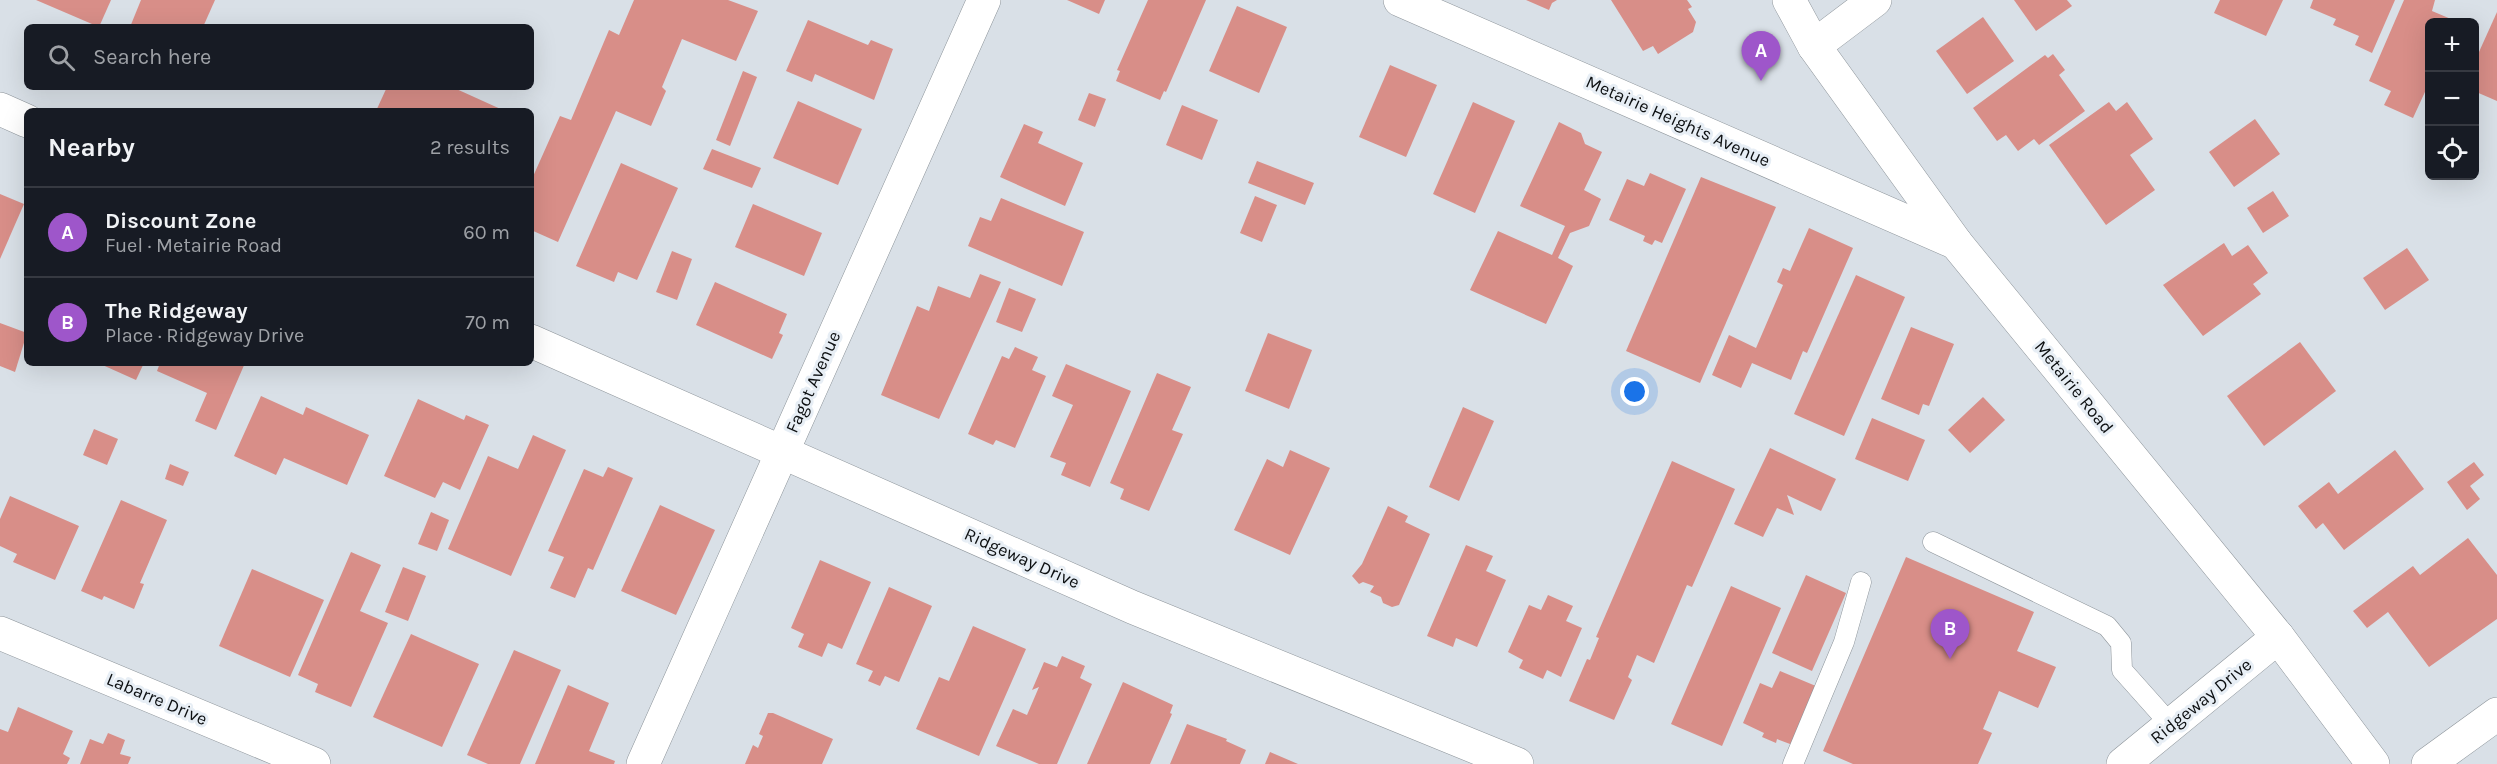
<!DOCTYPE html>
<meta charset="utf-8">
<style>
:root{--surface:#171b24;--page:#242831;--text:#f1f3f6;--muted:#9ea1a6;--line:#363941;--accent:#9e56ca}
body{margin:0;font-family:Karla,sans-serif;background:var(--page);color:var(--text)}
.controls{position:absolute;right:18px;top:18px;display:grid;overflow:hidden;border-radius:9px;box-shadow:0 6px 24px #0002}
.controls button{width:54px;height:54px;display:grid;place-items:center;padding:0;border:0;border-bottom:2px solid var(--line);background:var(--surface);color:var(--text);font:30px sans-serif}
.you{position:absolute;left:1635px;top:392px;width:21px;height:21px;margin:-15px;border:4px solid #fff;border-radius:50%;background:#1a73e8;box-shadow:0 0 0 9px #1a73e833}
.badge{display:grid;place-items:center;width:39px;height:39px;border-radius:50%;background:var(--accent);color:#fff;font-size:20px;font-weight:700}
.pin{position:absolute;translate:-50% -50px;filter:drop-shadow(0 2px 3px #0008)}
.pin::after{content:'';position:absolute;top:32px;width:21px;height:18px;background:inherit;clip-path:polygon(0 0,100% 0,50% 100%)}
.list{margin:0;padding:0;list-style:none}
h2{display:flex;justify-content:space-between;align-items:center;height:78px;margin:0;padding:0 24px;font-size:26px}
h2 small{font-size:20px;font-weight:400;color:var(--muted)}
.list li{display:grid;grid-template-columns:39px 1fr auto;gap:18px;align-items:center;box-sizing:border-box;height:90px;padding:0 24px;border-top:2px solid var(--line)}
.list b{display:block;font-size:22px;white-space:nowrap}
.list p{margin:0;font-size:20px;white-space:nowrap;color:var(--muted)}
.list em{font-size:20px;font-style:normal;color:var(--muted)}
.icon{flex:none;width:33px;height:33px;fill:none;stroke:currentColor;stroke-width:2;stroke-linecap:round;stroke-linejoin:round}
.map{position:relative;flex:none;width:2497px;height:764px;overflow:hidden}
.search{position:absolute;background:var(--surface);box-shadow:0 6px 24px #0002;left:24px;top:24px;width:510px;height:66px;display:flex;align-items:center;gap:15px;box-sizing:border-box;padding:0 21px;border-radius:9px;color:var(--muted);font-size:22px}
.panel{position:absolute;background:var(--surface);box-shadow:0 6px 24px #0002;left:24px;top:108px;width:510px;height:258px;border-radius:9px}
.map>svg:first-child{display:block}
.building{fill:#d88e88}
.lines{fill:none;stroke-linecap:round;stroke-linejoin:round}
.service-casing{stroke:#8d949a;stroke-width:21}
.minor-casing{stroke:#8d949a;stroke-width:34}
.secondary-casing{stroke:#8d949a;stroke-width:34}
.service{stroke:#fff;stroke-width:20}
.minor{stroke:#fff;stroke-width:33}
.secondary{stroke:#fff;stroke-width:33}
.labels{text-anchor:middle;stroke-width:6;stroke-linejoin:round;paint-order:stroke}
.street-label{font-size:18px;fill:#0c0f11;stroke:#e7eef5}
</style>
<div class="map">
<svg width="2497" height="764" viewBox="0 0 2497 764">
<rect width="100%" height="100%" fill="#d9e0e7"/>
<!-- building -->
<g class="building">
<path d="M36 0H111L99 27Z"/>
<path d="M141 0H215L203 27H130Z"/>
<path d="M634 0H728L758 11 736 61 682 39 662 87 666 91 651 126 616 111 558 242 531 230V181L560 116 571 120 609 30 619 35Z"/>
<path d="M1067 0H1105L1099 14Z"/>
<path d="M1148 0H1206L1166 92 1164 91 1160 100 1116 81 1120 71 1117 70Z"/>
<path d="M1526 0H1557L1552 3 1549 10Z"/>
<path d="M1611 0H1687L1692 7 1688 9 1696 22 1693 32 1658 54 1653 46 1643 51Z"/>
<path d="M2014 0H2067L2072 6 2036 31Z"/>
<path d="M2220 0H2283L2266 36 2214 13Z"/>
<path d="M2313 0H2395L2372 53 2355 45 2359 36 2333 25 2336 19 2310 8Z"/>
<path d="M2404 0H2435L2432 11 2458 22H2430V81L2413 118 2384 105 2391 91 2369 81Z"/>
<path d="M1237 6 1287 27 1259 93 1209 71Z"/>
<path d="M2497 12V101L2474 91V63Z"/>
<path d="M1983 17 2014 61 1967 94 1936 51Z"/>
<path d="M808 20 868 45 871 40 893 49 874 100 815 74 812 82 786 71Z"/>
<path d="M2053 54 2065 70 2059 75 2085 111 2039 145 2034 139 2018 151 2006 135 1997 141 1973 108 2045 55 2048 58Z"/>
<path d="M1390 65 1437 85 1406 157 1359 137Z"/>
<path d="M743 71 757 77 730 146 716 140Z"/>
<path d="M387 87H452L505 111H376Z"/>
<path d="M1089 93 1106 99 1095 127 1078 120Z"/>
<path d="M798 101 862 129 838 185 773 158Z"/>
<path d="M1473 102 1515 121 1475 213 1433 194Z"/>
<path d="M2109 102 2116 111 2127 102 2153 139 2130 155 2155 190 2106 225 2049 145Z"/>
<path d="M1182 105 1218 120 1202 160 1166 145Z"/>
<path d="M2255 119 2280 154 2234 187 2209 152Z"/>
<path d="M1559 122 1581 133 1585 144 1602 152 1584 190 1601 199 1589 226 1570 233 1558 258 1573 266 1546 324 1470 290 1498 231 1552 255 1565 226 1520 206Z"/>
<path d="M1024 124 1043 132 1038 143 1083 163 1065 206 1000 177Z"/>
<path d="M712 149 761 168 752 188 703 169Z"/>
<path d="M1257 161 1314 183 1305 205 1248 183Z"/>
<path d="M621 163 678 188 637 280 618 272 614 282 576 266Z"/>
<path d="M1650 173 1686 189 1662 243 1655 240 1652 245 1643 241 1645 236 1609 220 1627 179 1644 186Z"/>
<path d="M1701 177 1776 207 1700 383 1626 351Z"/>
<path d="M2273 191 2289 216 2263 233 2247 208Z"/>
<path d="M0 194 24 204 0 259Z"/>
<path d="M1255 196 1277 205 1262 242 1240 233Z"/>
<path d="M1001 198 1084 232 1062 286 968 246 980 217 991 221Z"/>
<path d="M753 204 822 233 804 276 735 247Z"/>
<path d="M1809 228 1853 248 1807 353 1803 351 1791 380 1752 363 1741 388 1712 375 1729 335 1756 348 1783 285 1777 282 1783 268 1790 271Z"/>
<path d="M2224 243 2232 256 2248 245 2268 273 2253 284 2261 294 2203 336 2163 285Z"/>
<path d="M2407 248 2429 280 2385 310 2363 278Z"/>
<path d="M672 251 692 259 677 300 656 292Z"/>
<path d="M980 274 1001 282 939 419 881 395 917 306 929 311 938 286 970 298Z"/>
<path d="M1856 275 1905 297 1844 436 1794 414Z"/>
<path d="M715 282 787 314 779 333 783 335 772 359 696 325Z"/>
<path d="M1009 288 1036 299 1022 332 996 322Z"/>
<path d="M0 323 27 333 15 372 0 366Z"/>
<path d="M1911 327 1954 344 1929 406 1923 404 1919 415 1881 399Z"/>
<path d="M1268 333 1312 350 1289 409 1245 391Z"/>
<path d="M2300 342 2336 391 2264 446 2227 396Z"/>
<path d="M1015 347 1038 357 1032 370 1046 376 1015 448 996 440 993 445 968 434 1002 356 1009 359Z"/>
<path d="M98 363H144L136 380Z"/>
<path d="M160 363H245L216 430 195 421 207 393 157 371Z"/>
<path d="M1066 364 1131 391 1090 487 1061 475 1066 463 1050 457 1073 405 1052 396Z"/>
<path d="M1157 373 1191 387 1172 430 1183 434 1149 511 1120 499 1124 489 1110 483Z"/>
<path d="M261 396 303 415 306 407 369 435 347 485 284 458 276 475 234 456Z"/>
<path d="M1983 397 2005 420 1970 453 1948 430Z"/>
<path d="M418 399 464 420 466 415 489 425 460 490 443 482 435 498 384 476Z"/>
<path d="M1463 407 1494 421 1459 501 1429 487Z"/>
<path d="M1872 418 1925 440 1908 481 1855 459Z"/>
<path d="M94 429 118 439 107 465 83 455Z"/>
<path d="M533 435 566 450 511 576 448 549 488 456 518 469Z"/>
<path d="M1770 448 1836 479 1821 511 1787 495 1794 515 1777 508 1763 537 1734 524Z"/>
<path d="M1290 450 1330 468 1290 555 1234 530 1267 459 1283 467Z"/>
<path d="M2395 450 2424 489 2344 550 2323 523 2316 529 2298 506 2329 482 2338 494Z"/>
<path d="M1672 461 1735 489 1692 587 1687 585 1654 663 1637 655 1628 677 1632 680 1614 720 1569 701 1587 659 1590 660 1599 638 1596 637Z"/>
<path d="M2474 462 2484 475 2470 486 2480 499 2467 510 2447 482Z"/>
<path d="M170 464 189 472 183 486 165 479Z"/>
<path d="M608 467 633 478 593 570 588 568 575 598 550 588 564 557 548 551 584 469 603 477Z"/>
<path d="M10 496 79 526 55 580 13 562 17 554 0 546V519Z"/>
<path d="M121 500 167 520 140 583 144 584 134 609 104 596 102 600 81 591Z"/>
<path d="M660 505 715 530 676 615 621 591Z"/>
<path d="M1388 506 1408 516 1405 522 1430 534 1399 605 1392 607 1383 603 1381 597 1370 592 1374 586 1363 582 1359 584 1352 576 1362 564Z"/>
<path d="M431 512 449 520 437 551 418 544Z"/>
<path d="M2468 538 2497 575V619L2429 667 2388 612 2367 628 2353 611 2413 566 2420 575Z"/>
<path d="M1466 545 1493 556 1486 571 1506 580 1477 647 1456 638 1453 647 1427 636Z"/>
<path d="M351 552 381 565 360 611 388 623 351 707 315 692 318 684 298 675Z"/>
<path d="M1906 557 2034 612 2017 651 2056 667 2038 708 1999 691 1983 729 1992 733 1978 764H1853L1823 751Z"/>
<path d="M820 560 871 582 842 649 828 643 822 657 798 647 804 634 791 628Z"/>
<path d="M403 567 426 576 408 621 385 612Z"/>
<path d="M252 569 324 600 290 677 219 646Z"/>
<path d="M1806 575 1846 593 1812 671 1772 653Z"/>
<path d="M1731 586 1781 608 1722 746 1671 724Z"/>
<path d="M889 587 932 606 899 682 885 676 880 686 868 681 873 671 856 664Z"/>
<path d="M1548 595 1573 606 1566 621 1582 628 1561 677 1547 670 1543 679 1519 668 1523 660 1508 652 1529 605 1541 610Z"/>
<path d="M973 626 1026 649 979 756 916 729 939 677 949 681Z"/>
<path d="M411 634 479 664 442 747 373 717Z"/>
<path d="M514 650 561 670 520 764H488L467 755Z"/>
<path d="M1062 656 1085 666 1080 678 1092 684 1057 764H1039L996 746 1013 709 1027 715 1039 687 1032 690 1044 662 1057 667Z"/>
<path d="M1780 671 1823 689 1798 747 1777 739 1776 743 1762 737 1764 733 1743 723 1760 683 1772 688Z"/>
<path d="M1123 682 1173 705 1170 713 1172 714 1150 764H1087Z"/>
<path d="M568 685 609 703 589 751 615 761 614 764H535Z"/>
<path d="M18 707 73 731 63 754 70 758 67 764H0V729L8 732Z"/>
<path d="M768 713H773L833 739 822 764H745L753 745 758 748 763 736 759 734Z"/>
<path d="M1187 724 1227 739 1226 741 1246 750 1240 764H1170Z"/>
<path d="M108 733 125 740 120 754 131 757 128 764H80L90 739 103 744Z"/>
<path d="M1270 752 1298 764H1265Z"/>
</g>
<g class="lines">
<!-- service casing -->
<g class="service-casing">
<g id="service">
<path d="M1933 542 2107 626 2121 643 2122 670 2171 725"/>
<path d="M1793 764 1844 642 1861 582"/>
</g>
</g>
<!-- minor casing -->
<g class="minor-casing">
<g id="minor">
<path d="M1400 0 1956 243"/>
<path d="M1814 46 1875 0"/>
<path d="M0 109 27 121"/>
<path d="M531 341 1132 607 1517 764"/>
<path d="M0 633 314 764"/>
<path d="M643 764 984 0"/>
<path d="M2123 764 2278 637"/>
<path d="M2428 764 2497 714"/>
</g>
</g>
<!-- secondary casing -->
<g class="secondary-casing">
<path id="secondary" d="M1789 0 1814 46 1956 243 2278 637 2373 764"/>
</g>
<!-- service -->
<use href="#service" class="service"/>
<!-- minor -->
<use href="#minor" class="minor"/>
<!-- secondary -->
<use href="#secondary" class="secondary"/>
</g>
<g class="labels">
<!-- street labels -->
<g class="street-label">
<text transform="translate(1678 121) rotate(24)" y="6">Metairie Heights Avenue</text>
<text transform="translate(813 382) rotate(-66)" y="6">Fagot Avenue</text>
<text transform="translate(2074 387) rotate(51)" y="6">Metairie Road</text>
<text transform="translate(1022 558) rotate(24)" y="6">Ridgeway Drive</text>
<text transform="translate(157 699) rotate(23)" y="6">Labarre Drive</text>
<text transform="translate(2201 701) rotate(-39)" y="6">Ridgeway Drive</text>
</g>
</g>
</svg>
<div class="controls">
<button>+</button>
<button>−</button>
<button><svg class="icon" aria-label="locate" viewBox="0 0 24 24"><circle cx="12" cy="12" r="6"/><path d="M12 2v4M12 18v4M2 12h4M18 12h4"/></svg></button>
</div>
<div class="you"></div>
<div class="pin badge" style="left:1761px;top:81px">A</div>
<div class="pin badge" style="left:1950px;top:659px">B</div>
<div class="search"><svg class="icon" aria-label="search" viewBox="0 0 24 24"><circle cx="10" cy="10" r="6"/><path d="M15 15l6 6"/></svg>Search here</div>
<section class="panel">
<h2>Nearby<small>2 results</small></h2>
<ul class="list">
<li><span class="badge">A</span><div><b>Discount Zone</b><p>Fuel · Metairie Road</p></div><em>60 m</em></li>
<li><span class="badge">B</span><div><b>The Ridgeway</b><p>Place · Ridgeway Drive</p></div><em>70 m</em></li>
</ul>
</section>
</div>
